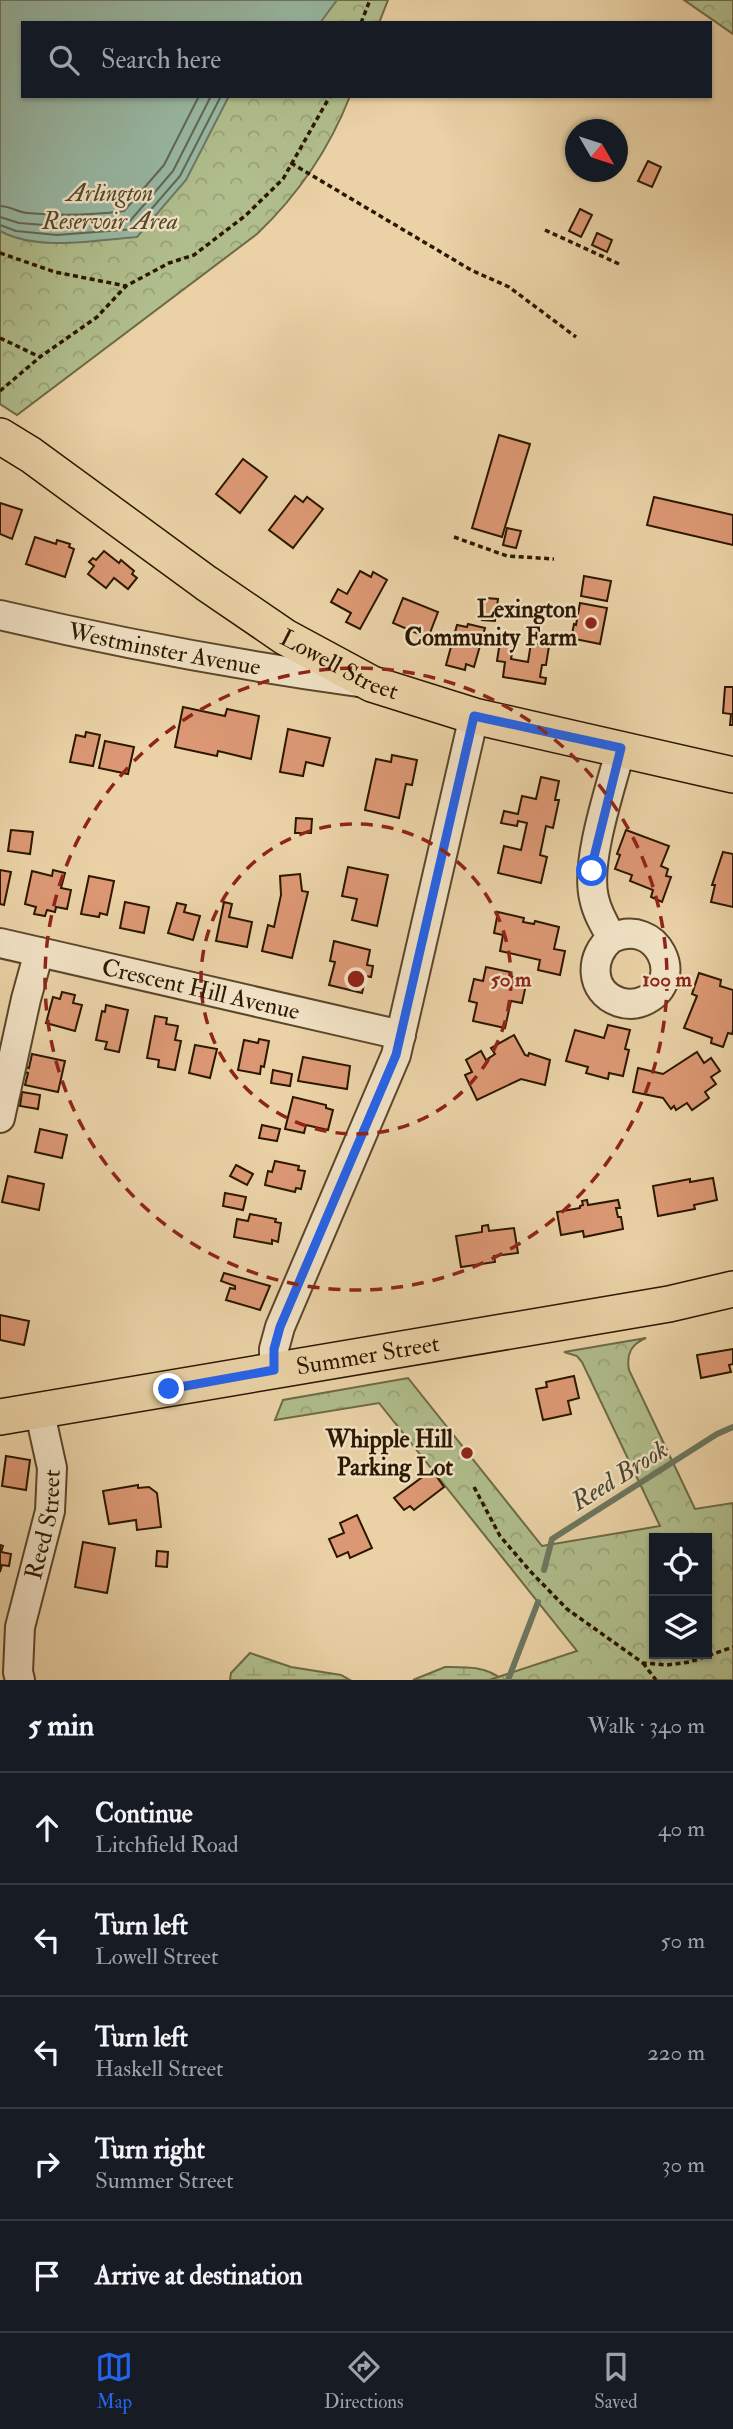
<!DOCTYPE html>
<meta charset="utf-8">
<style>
:root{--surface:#171b24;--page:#20242c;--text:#f1f3f6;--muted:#9ea1a6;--line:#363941;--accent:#2563eb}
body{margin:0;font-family:"IM FELL Double Pica",serif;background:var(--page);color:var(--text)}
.controls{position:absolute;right:21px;bottom:21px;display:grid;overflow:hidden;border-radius:0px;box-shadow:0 2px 5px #0004}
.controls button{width:63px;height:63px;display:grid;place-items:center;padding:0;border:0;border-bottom:2px solid var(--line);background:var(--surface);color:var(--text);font:35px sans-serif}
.compass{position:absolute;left:565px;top:119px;width:63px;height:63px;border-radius:50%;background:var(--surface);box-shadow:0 2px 5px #0004;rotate:129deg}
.stop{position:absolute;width:21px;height:21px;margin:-16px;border:5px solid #2563eb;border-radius:50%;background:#fff}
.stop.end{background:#2563eb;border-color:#fff;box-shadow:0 2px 7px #0008}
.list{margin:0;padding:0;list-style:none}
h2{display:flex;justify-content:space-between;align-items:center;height:91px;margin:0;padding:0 28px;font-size:30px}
h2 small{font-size:23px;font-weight:400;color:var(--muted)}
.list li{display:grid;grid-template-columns:46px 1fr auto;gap:21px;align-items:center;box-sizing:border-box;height:112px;padding:0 28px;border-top:2px solid var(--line)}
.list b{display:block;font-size:26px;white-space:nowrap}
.list p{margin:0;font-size:23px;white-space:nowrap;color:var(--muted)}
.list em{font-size:23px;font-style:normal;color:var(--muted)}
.icon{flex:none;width:38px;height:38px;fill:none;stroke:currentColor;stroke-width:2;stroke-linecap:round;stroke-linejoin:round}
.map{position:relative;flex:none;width:733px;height:1680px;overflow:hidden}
.search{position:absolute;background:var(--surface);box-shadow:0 2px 5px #0004;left:21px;right:21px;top:21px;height:77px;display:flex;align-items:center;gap:18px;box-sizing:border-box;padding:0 24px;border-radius:0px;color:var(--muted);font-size:26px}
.sheet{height:651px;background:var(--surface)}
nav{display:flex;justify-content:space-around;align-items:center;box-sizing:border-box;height:98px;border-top:2px solid var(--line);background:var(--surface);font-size:19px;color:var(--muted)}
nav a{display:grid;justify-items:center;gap:4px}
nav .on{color:var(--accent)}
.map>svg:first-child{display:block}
.wetland{fill:url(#wetland-marsh);stroke:#6e6a46;stroke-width:2}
.park{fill:url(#park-crowns);stroke:#6e6a46;stroke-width:2;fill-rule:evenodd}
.water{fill:#98b8a4;stroke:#6d7862;stroke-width:2}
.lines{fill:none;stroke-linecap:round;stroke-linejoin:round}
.shore{stroke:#626852;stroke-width:2}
.stream{stroke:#6d7862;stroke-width:6}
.building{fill:#dc9874;stroke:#2c1700;stroke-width:2}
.minor-casing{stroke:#5c462a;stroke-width:32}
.major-casing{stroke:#2c1700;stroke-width:38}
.path{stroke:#2c1700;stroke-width:3.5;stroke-dasharray:5 3.5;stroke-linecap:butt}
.minor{stroke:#f1e2c5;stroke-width:28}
.major{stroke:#ead2a6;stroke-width:35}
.route{stroke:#2563eb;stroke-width:9}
.ring{fill:none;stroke:#8f2418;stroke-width:3.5;stroke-dasharray:12 9}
.poi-dot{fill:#8f2418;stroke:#f1e2c5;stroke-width:2.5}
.labels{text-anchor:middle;stroke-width:5;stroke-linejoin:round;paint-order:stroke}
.park-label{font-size:24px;font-style:italic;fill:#54492a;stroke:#f1e2c5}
.poi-label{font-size:24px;font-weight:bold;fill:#2c1700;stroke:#f1e2c5;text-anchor:end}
.street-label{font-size:24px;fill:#2c1700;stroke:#f1e2c5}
.water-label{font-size:26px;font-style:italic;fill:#4c4731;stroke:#f1e2c5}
.centre{fill:#8f2418;stroke:#f1e2c5;stroke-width:3.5}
.ring-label{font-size:21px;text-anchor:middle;font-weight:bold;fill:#8f2418;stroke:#f1e2c5;stroke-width:5;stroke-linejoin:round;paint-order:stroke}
</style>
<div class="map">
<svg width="733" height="1680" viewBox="0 0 733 1680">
<defs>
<pattern id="wetland-marsh" width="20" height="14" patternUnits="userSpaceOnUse" patternTransform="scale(1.75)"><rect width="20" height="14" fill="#b0bd8c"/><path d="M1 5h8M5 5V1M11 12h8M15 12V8" fill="none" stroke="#98a277"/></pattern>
<pattern id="park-crowns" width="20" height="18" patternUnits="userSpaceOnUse" patternTransform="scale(1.75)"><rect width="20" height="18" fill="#b0bd8c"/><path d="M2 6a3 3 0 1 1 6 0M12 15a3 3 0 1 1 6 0" fill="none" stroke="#98a277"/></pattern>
</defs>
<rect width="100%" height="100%" fill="#ead2a6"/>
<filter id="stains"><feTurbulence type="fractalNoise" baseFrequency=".00286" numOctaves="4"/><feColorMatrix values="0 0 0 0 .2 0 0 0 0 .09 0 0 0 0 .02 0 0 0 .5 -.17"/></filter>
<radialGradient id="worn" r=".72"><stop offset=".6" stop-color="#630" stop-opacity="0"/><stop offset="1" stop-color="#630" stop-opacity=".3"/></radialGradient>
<!-- wetland -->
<g class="wetland">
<path d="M250 1653 291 1667 341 1675 350 1680H230L231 1673Z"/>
<path d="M445 1667C467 1667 485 1666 503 1680H413Z"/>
</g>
<!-- park -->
<g class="park">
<path d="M0 0H388L379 23H23V96H350C329 150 299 194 257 234L17 415 0 404Z"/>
<path d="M684 0H733V34Z"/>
<path d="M646 1338C631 1344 626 1354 629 1370L695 1509 733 1503V1680H489L577 1651 379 1403 275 1420 283 1400 408 1378 542 1546 660 1526 582 1362 577 1356 564 1352ZM707 1538V1654H654V1538Z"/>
</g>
<!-- water -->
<path class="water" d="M0 0H337L320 23H23V96H229L186 180 137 237C94 240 39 252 0 231Z"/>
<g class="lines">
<!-- shore -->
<g class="shore">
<path d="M0 206C10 206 17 212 27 213 60 216 92 215 124 211L164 165 199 96"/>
<path d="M0 217 19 223 57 226 130 221 173 171 211 96"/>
<path d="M0 225 16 231 57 235 134 229 180 176 221 96"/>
</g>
<!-- stream -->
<g class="stream">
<path d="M544 1570 552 1539 717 1434 733 1427"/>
<path d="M508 1680 538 1602"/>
</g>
</g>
<!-- building -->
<g class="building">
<path d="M648 161 661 167 652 187 638 181Z"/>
<path d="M580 209 592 215 581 237 569 231Z"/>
<path d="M597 233 612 240 607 252 592 245Z"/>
<path d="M499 435 530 444 502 537 472 528Z"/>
<path d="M243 459 267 477 240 513 216 494Z"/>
<path d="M295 496 303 502 307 497 323 509 293 548 269 530Z"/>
<path d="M654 497 733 515V545L647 525Z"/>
<path d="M0 503 22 510 12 539 0 534Z"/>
<path d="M507 528 521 531 516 548 503 545Z"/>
<path d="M35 537 56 544 57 540 70 544 69 547 74 549 65 577 26 564Z"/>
<path d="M104 551 119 563 121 560 134 571 132 574 137 578 128 589 114 578 106 588 88 574 94 566 89 562 93 558 96 560Z"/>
<path d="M360 571 371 577 373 572 387 580 360 629 346 622 351 613 331 602 338 589 347 594Z"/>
<path d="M584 576 611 581 607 601 581 596Z"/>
<path d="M403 598 438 612 428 638 393 623Z"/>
<path d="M485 598 498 599 495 621 482 620Z"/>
<path d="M580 603 607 608 600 644 575 639 576 635 572 634 574 624 576 625Z"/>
<path d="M468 624 485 628 474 667 466 664 465 670 446 665 457 625 467 627Z"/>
<path d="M501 635 515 637 511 659 528 662 531 643 549 646 546 665H542L540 677 546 678 545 684 503 677 505 662 497 661Z"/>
<path d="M725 687H733V725H730L731 714 723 713Z"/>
<path d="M183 707 225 716 227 709 259 716 251 759 218 751 217 756 175 747Z"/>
<path d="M288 729 330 738 323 766 306 762 303 776 280 772Z"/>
<path d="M86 732 100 735 93 766 70 762 76 735 85 737Z"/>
<path d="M105 741 134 747 128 774 99 768Z"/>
<path d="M392 755 417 760 412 785 406 784 399 818 365 810 376 759 391 762Z"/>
<path d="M541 777 559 781 555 800H559L553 828 546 826 540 855 547 857 541 883 498 873 504 846 521 850 527 823 518 821 517 826 501 823 504 811 518 814 522 796 536 799Z"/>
<path d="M296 818 312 819 311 833H295Z"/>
<path d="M11 830 33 832 30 854 8 851Z"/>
<path d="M626 830 669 846 661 866 668 869 666 876 671 877 662 902 651 897 653 890 630 881 632 875 615 869 620 855 617 854Z"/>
<path d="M723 852 733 854V907L711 902 715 885H712Z"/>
<path d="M348 867 388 875 377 926 352 920 357 899 342 896Z"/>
<path d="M0 870 11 872 4 905 0 904Z"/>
<path d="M53 870 65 873 61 888 71 890 67 909 56 907 55 912 47 910 45 916 34 914 36 907 25 904 32 871 52 876Z"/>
<path d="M300 874 302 891 308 892 292 958 262 951 268 925 274 927 281 895 280 876Z"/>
<path d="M89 876 114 881 107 915 100 913 99 917 81 914Z"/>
<path d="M125 902 149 907 144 933 120 928Z"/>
<path d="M224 902 232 904 229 917 252 922 247 947 216 941Z"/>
<path d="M177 903 186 905 184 912 200 916 193 940 168 933Z"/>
<path d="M498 912 524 918 523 922 534 924 535 921 559 927 554 949 565 951 560 975 538 970 540 960 500 951 503 935 494 933Z"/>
<path d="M334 941 370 950 367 965 373 966 371 977 366 976 362 993 329 985 335 962 330 961Z"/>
<path d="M486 967 510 972 509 976 527 980 522 1003 511 1001 505 1028 473 1021 477 1003 469 1001 474 979 483 981Z"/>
<path d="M699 973 721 980 720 986 733 990V1030L732 1034 728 1033 723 1047 711 1043 712 1038 684 1028 697 996 692 994Z"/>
<path d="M62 992 75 995 73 1003 82 1005 75 1031 46 1023 53 997 60 999Z"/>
<path d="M106 1005 128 1010 119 1052 105 1049 107 1042 96 1040 102 1011 105 1012Z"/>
<path d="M155 1016 167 1018 166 1024 178 1026 175 1040 181 1041 175 1070 158 1067 159 1060 147 1058Z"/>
<path d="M608 1025 630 1030 625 1049 629 1050 623 1076 609 1073 608 1079 586 1073 588 1067 566 1061 575 1030 604 1038Z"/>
<path d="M514 1035 525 1055 528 1056 529 1053 550 1060 545 1085 521 1079 477 1100 465 1075 472 1072 466 1060 481 1051 486 1060 495 1054 491 1048Z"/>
<path d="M259 1039 269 1041 264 1067 261 1066 260 1074 238 1070 244 1040 258 1043Z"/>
<path d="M195 1045 217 1049 210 1078 189 1073Z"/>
<path d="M697 1052 704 1063 711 1058 720 1071 711 1077 716 1084 705 1092 709 1098 692 1110 687 1103 676 1110 674 1106 671 1109 663 1098 633 1092 638 1068 663 1074Z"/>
<path d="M32 1054 65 1061 58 1092 25 1085 28 1073 24 1072 25 1067 29 1068Z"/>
<path d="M303 1057 350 1066 347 1089 298 1081Z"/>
<path d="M273 1070 292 1074 290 1086 271 1083Z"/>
<path d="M22 1092 40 1095 38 1109 20 1106Z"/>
<path d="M293 1097 326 1105V1108L333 1110 328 1130 306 1125 304 1133 285 1129Z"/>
<path d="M262 1125 280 1129 277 1141 259 1138Z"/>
<path d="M40 1129 67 1135 62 1158 35 1152Z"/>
<path d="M275 1161 299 1166 298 1170 305 1171 301 1189 296 1188 295 1192 265 1185 268 1171 272 1172Z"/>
<path d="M236 1165 253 1174 247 1185 230 1176Z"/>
<path d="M8 1176 44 1184 39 1210 2 1202Z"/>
<path d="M713 1178 717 1200 694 1205 695 1209 658 1216 653 1186 690 1179V1182Z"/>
<path d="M225 1193 246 1197 243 1210 223 1206Z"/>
<path d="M587 1200 588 1205 618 1200 620 1208H616L618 1217H621L623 1229 584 1237 583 1231 561 1235 557 1212 580 1208V1206L583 1205 582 1201Z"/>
<path d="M250 1214 276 1219 275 1222 281 1223 278 1242 272 1240V1244L234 1237 237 1219 248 1221Z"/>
<path d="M488 1225 489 1231 514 1228 518 1253 494 1256 495 1262 461 1267 456 1236 482 1232V1226Z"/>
<path d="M224 1273 270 1286 260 1310 226 1300 230 1288 235 1289V1286L221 1281Z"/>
<path d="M0 1315 29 1321 24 1345 0 1340Z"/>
<path d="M733 1349V1364L729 1365 731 1372 701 1378 697 1355Z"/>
<path d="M574 1376 579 1398 568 1401 571 1414 543 1420 536 1389 547 1387 546 1382Z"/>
<path d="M6 1456 30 1460 26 1490 2 1486Z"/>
<path d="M432 1470 444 1487 414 1510 410 1506 404 1510 394 1498Z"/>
<path d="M138 1485V1488L149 1487 157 1493 161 1527 137 1530 136 1520 109 1524 103 1491Z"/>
<path d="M357 1515 372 1548 350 1558 348 1552 337 1557 329 1539 344 1533 340 1523Z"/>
<path d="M83 1542 115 1548 107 1593 75 1587Z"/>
<path d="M0 1545 3 1546 1 1552 11 1554 9 1566 2 1565 0 1572Z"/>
<path d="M157 1551 168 1552 167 1567 156 1566Z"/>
</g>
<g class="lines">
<!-- minor casing -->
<g class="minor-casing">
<g id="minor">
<path id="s1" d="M0 615C119 643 238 665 358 682"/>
<path d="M612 938C589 955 589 992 619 1002 628 1005 638 1004 646 1000 687 979 657 917 612 938 605 926 597 913 594 898 585 861 611 787 621 748"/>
<path id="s2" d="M0 943 401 1035"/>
<path d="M0 1118 26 999 39 952"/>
<path d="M274 1370V1349L280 1327 396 1055 474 716"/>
<path id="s3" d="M20 1680 18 1672 20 1627 50 1511 52 1468 39 1409"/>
</g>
</g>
<!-- major casing -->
<g class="major-casing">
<g id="major">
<path id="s4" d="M0 436 31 455 206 583 285 637 372 684 474 716 733 775"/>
<path id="s5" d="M0 1417 669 1304 733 1289"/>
</g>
</g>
<!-- path -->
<g class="path">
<path d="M361 23 370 0"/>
<path d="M291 163 471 270 509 287 576 337"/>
<path d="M545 230 619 264"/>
<path d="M0 253 55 272 126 286"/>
<path d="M0 338 40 357 97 317 126 286 169 263 194 255 245 216 283 179 330 96"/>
<path d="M0 391 40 357"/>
<path d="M454 537 507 556 554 559"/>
<path d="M474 1487 500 1536 530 1571 567 1609 643 1663 667 1665 690 1662 733 1647"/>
<path d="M643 1663 656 1680"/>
</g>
<!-- minor -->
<use href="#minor" class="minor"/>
<!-- major -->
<use href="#major" class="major"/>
</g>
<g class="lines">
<!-- route -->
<path class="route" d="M169 1389 274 1370V1349L280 1327 396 1055 474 716 621 748 594 857 592 871"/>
</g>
<!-- distance rings -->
<g class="ring">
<circle cx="356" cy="979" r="155"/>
<circle cx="356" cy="979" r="311"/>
</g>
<!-- markers -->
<g class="poi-dot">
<circle cx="591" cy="623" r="7"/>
<circle cx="467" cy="1453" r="7"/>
</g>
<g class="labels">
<!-- park labels -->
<g class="park-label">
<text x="110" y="201">Arlington<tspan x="110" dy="28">Reservoir Area</tspan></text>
</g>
<!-- poi labels -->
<g class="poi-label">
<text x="577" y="617">Lexington<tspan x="577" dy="28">Community Farm</tspan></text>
<text x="453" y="1447">Whipple Hill<tspan x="453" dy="28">Parking Lot</tspan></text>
</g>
<!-- street labels -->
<g class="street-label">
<text dy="8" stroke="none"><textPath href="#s1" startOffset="168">Westminster Avenue</textPath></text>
<text dy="8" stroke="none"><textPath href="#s4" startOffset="410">Lowell Street</textPath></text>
<text dy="8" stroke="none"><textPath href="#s2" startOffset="206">Crescent Hill Avenue</textPath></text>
<text dy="8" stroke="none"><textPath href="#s5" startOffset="373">Summer Street</textPath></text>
<text dy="8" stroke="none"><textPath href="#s3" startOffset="159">Reed Street</textPath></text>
</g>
<!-- water labels -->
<g class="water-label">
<text transform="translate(619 1475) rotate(-32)" y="9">Reed Brook</text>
</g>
</g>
<circle cx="356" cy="979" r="10" class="centre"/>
<g class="ring-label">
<text x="511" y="986">50 m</text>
<text x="667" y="986">100 m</text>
</g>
<rect width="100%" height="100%" filter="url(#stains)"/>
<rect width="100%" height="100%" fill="url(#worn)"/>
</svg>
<div class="controls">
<button><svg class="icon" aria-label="locate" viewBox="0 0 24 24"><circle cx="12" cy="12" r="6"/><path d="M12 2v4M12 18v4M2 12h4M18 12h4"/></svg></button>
<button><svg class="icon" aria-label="layers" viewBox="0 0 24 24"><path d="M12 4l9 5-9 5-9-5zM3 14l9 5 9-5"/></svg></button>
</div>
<svg class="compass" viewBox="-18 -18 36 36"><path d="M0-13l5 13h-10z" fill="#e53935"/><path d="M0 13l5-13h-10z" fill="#9ea1a6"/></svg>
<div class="stop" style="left:592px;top:871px"></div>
<div class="stop end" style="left:169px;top:1389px"></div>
<div class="search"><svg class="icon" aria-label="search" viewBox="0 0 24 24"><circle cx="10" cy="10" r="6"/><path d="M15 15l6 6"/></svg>Search here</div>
</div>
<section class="sheet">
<h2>5 min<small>Walk · 340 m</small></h2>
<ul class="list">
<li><svg class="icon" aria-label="ahead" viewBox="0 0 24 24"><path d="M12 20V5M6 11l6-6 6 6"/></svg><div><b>Continue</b><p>Litchfield Road</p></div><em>40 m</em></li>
<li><svg class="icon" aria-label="left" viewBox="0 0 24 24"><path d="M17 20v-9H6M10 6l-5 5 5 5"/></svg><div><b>Turn left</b><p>Lowell Street</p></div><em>50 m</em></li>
<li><svg class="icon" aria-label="left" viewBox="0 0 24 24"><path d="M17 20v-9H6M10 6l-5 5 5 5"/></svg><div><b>Turn left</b><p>Haskell Street</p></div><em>220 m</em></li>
<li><svg class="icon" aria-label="right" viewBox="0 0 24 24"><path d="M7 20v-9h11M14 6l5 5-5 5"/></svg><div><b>Turn right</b><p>Summer Street</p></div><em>30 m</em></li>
<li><svg class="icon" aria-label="arrive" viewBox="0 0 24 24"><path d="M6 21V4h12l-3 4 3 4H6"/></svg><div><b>Arrive at destination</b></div></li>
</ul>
</section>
<nav>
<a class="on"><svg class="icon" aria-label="map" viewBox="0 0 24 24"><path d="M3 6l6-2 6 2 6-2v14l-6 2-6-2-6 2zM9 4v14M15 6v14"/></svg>Map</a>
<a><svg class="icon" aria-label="directions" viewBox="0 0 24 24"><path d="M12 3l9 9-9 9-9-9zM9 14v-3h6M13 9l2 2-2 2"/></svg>Directions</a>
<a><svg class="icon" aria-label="saved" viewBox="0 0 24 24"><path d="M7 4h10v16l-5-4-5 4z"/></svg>Saved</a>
</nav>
